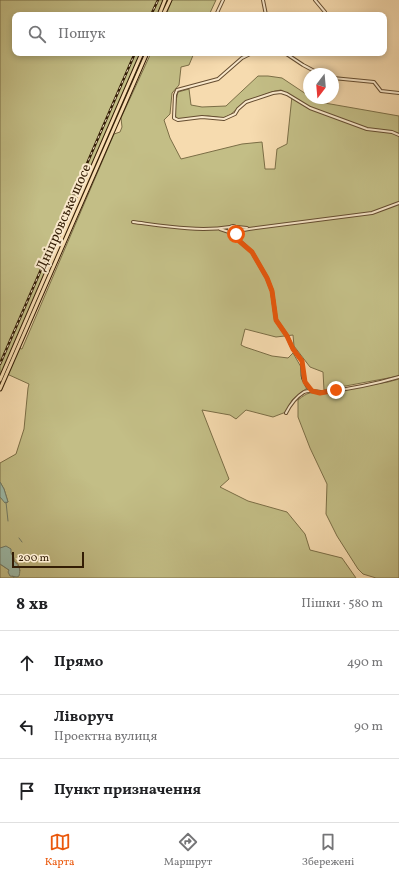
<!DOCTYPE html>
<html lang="uk">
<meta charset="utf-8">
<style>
:root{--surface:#fff;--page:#f2f2f2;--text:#202124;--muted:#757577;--line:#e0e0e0;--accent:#ea580c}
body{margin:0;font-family:Vollkorn,serif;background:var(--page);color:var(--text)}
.compass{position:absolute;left:303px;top:68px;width:36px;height:36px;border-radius:50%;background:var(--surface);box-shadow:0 2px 6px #0003;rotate:196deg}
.scale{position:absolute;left:12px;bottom:10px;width:72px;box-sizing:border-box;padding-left:4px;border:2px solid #331d05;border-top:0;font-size:11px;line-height:14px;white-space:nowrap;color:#331d05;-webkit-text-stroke:3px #f9e8cb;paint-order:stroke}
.stop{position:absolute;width:12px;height:12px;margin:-9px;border:3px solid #ea580c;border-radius:50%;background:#fff}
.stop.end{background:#ea580c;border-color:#fff;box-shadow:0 1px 4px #0008}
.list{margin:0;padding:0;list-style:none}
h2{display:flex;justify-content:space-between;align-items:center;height:52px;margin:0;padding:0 16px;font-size:17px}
h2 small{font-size:13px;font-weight:400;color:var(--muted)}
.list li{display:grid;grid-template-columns:26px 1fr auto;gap:12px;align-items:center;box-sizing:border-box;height:64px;padding:0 16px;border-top:1px solid var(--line)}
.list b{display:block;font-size:15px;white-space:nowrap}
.list p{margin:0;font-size:13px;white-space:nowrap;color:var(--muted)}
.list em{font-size:13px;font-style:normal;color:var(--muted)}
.icon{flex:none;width:22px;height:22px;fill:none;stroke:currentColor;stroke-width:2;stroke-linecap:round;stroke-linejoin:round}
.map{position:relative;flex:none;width:399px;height:578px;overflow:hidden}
.search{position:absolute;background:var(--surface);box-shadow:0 2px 6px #0003;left:12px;right:12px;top:12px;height:44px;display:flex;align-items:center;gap:10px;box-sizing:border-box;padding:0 14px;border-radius:8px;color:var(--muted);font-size:15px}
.sheet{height:244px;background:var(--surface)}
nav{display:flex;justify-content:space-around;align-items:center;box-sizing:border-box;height:56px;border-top:1px solid var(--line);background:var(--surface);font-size:11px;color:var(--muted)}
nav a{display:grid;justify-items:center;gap:2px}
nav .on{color:var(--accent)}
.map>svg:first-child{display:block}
.green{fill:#c3be86;stroke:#7b6e46}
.water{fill:#9dbba9;stroke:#737c67}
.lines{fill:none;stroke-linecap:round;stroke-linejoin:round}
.stream{stroke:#737c67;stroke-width:1}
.street-casing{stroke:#644c30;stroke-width:4}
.primary-casing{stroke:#331d05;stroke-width:5}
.street{stroke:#f9e8cb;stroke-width:2}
.primary{stroke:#f6dbaf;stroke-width:3}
.rail-casing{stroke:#331d05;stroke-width:2.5}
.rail{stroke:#f9e8cb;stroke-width:1;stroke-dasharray:3;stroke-linecap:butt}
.route{stroke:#ea580c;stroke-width:5}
.labels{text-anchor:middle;stroke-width:4;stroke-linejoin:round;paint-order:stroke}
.street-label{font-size:14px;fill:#331d05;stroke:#f9e8cb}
</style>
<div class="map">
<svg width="399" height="578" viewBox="0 0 399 578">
<rect width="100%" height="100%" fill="#f6dbaf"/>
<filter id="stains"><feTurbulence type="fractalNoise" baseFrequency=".005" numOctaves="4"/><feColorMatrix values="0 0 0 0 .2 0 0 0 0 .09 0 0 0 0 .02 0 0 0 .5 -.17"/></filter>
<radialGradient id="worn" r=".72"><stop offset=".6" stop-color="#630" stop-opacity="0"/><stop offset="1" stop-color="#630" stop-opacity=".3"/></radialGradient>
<!-- green -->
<g class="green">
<path d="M0 0H165L159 15H15V53H142L0 380Z"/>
<path d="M172 0H216L209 15H166Z"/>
<path d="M151 53H194L189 65 181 67 179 85 172 93 170 114 164 120 170 138 181 159 242 144 262 142 265 169H275L277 149 287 144 292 96 281 90 275 91 246 101 230 115 223 118 208 116 180 119 176 118C174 110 176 100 178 92L189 89 191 105 202 107 226 106 258 76H268L282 78 309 96V98H312L319 102 399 116V376L324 390 323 372 310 367 294 346 293 335 276 337 245 329 241 345 245 347 272 356 288 358 293 353 301 367V376L307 388 292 400 286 412 273 417 246 410 236 419 230 415 202 410 229 479 220 487 248 501 287 512 305 534 310 550 342 558 356 578H0V564L9 570 20 571 18 564 14 561 13 556 6 547 0 548V497L5 502H8L4 489 0 482V463L16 454 24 429 28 388 29 384 7 374 18 348 22 349 114 134 120 132 122 127 121 118Z"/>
<path d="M399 379V578H376L363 574 358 569 337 536 326 514 327 484 310 448 298 417V400C308 392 310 392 322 393L388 382Z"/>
</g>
<!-- water -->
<g class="water">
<path d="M0 482 4 489 8 502 5 503 0 497Z"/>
<path d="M6 546 11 549V553L14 558V561C19 566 21 569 19 576L17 577 10 576 8 572 9 570 0 564V548Z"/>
</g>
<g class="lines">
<!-- stream -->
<g class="stream">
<path d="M6 502 8 521"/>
<path d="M19 538 22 542"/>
<path d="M13 576 14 578"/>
</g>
<!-- street casing -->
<g class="street-casing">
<g id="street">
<path d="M263 0 266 15"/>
<path d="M315 0 325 12"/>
<path d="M216 15 223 0"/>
<path d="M252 53 242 58 218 79 177 90 175 95 174 118 178 120 202 117 224 119 235 114 238 109 246 102 273 93 281 92 287 94 310 108 367 129 392 132 399 135"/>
<path d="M285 53 303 65 320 74"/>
<path d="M333 78 374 82 381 91 399 93"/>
<path d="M133 222C164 226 198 232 230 227"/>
<circle cx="233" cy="230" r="4"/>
<path d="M237 227 247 228"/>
<path d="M220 229 229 232"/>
<path d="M238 231 249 229 372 213 399 203"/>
<path d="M232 234 252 252 267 278 272 291 276 320 287 336 293 349 302 361 303 378 307 386 312 391"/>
<path d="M286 413C290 405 296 397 304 392 311 389 319 393 326 392 350 389 375 384 399 377"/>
</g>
</g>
<!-- primary casing -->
<g class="primary-casing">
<g id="primary">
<path d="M159 15 165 0"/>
<path d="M163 15 170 0"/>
<path d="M0 380 142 53"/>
<path d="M0 389 147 53"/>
</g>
</g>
<!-- street -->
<use href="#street" class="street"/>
<!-- primary -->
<use href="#primary" class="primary"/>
<!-- rail casing -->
<g class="rail-casing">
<g id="rail">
<path d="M151 15 158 0"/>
<path d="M0 364 135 53"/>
</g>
</g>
<!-- rail -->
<use href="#rail" class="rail"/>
</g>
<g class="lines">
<!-- route -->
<path class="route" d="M236 234 237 232 236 236 238 240 252 252 267 278 272 291 276 320 287 336 293 349 302 361 305 382 312 391 320 393 336 390"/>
</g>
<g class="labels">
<!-- street labels -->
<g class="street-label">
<text transform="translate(63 217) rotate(-66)" y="5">Дніпровське шосе</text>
</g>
</g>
<rect width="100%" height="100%" filter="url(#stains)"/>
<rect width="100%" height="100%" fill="url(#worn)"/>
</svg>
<svg class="compass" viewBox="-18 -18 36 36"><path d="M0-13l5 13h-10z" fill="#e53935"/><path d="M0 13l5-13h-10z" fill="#757577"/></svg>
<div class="scale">200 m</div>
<div class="stop" style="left:236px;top:234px"></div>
<div class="stop end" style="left:336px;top:390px"></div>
<div class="search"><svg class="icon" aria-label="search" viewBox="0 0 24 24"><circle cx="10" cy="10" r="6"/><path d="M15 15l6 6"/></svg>Пошук</div>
</div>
<section class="sheet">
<h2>8 хв<small>Пішки · 580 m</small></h2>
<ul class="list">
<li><svg class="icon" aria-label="ahead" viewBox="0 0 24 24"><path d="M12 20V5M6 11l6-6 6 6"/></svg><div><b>Прямо</b></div><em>490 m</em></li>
<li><svg class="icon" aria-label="left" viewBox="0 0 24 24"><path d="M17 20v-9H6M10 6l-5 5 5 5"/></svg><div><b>Ліворуч</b><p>Проектна вулиця</p></div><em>90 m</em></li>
<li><svg class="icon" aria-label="arrive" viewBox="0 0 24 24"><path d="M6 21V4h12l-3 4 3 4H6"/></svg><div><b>Пункт призначення</b></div></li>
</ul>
</section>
<nav>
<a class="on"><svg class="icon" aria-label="map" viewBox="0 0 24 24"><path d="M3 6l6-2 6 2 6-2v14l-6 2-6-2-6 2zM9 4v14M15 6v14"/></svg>Карта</a>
<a><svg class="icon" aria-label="directions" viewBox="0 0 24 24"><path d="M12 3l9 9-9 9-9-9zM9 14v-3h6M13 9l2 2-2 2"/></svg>Маршрут</a>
<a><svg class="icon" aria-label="saved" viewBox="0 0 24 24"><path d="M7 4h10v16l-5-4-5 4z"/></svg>Збережені</a>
</nav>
